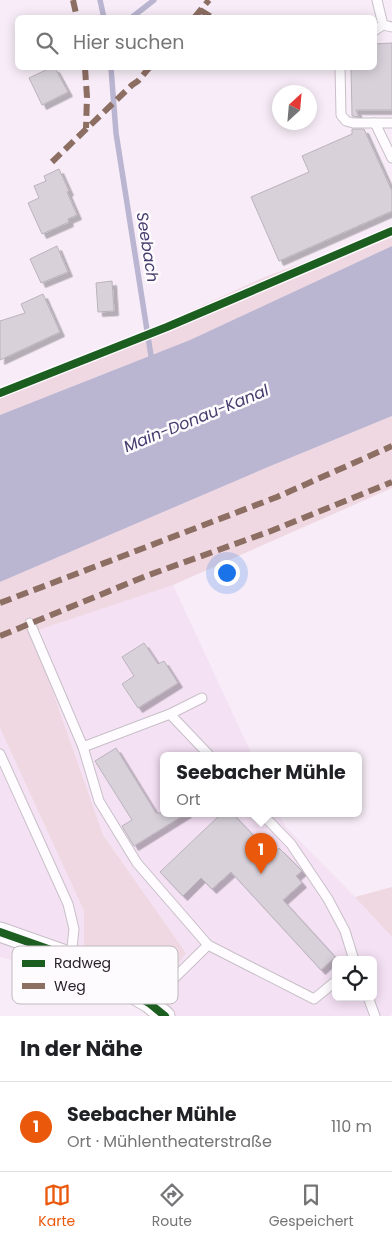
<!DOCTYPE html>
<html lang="de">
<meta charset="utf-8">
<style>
:root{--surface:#fff;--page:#f2f2f2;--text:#202124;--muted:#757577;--line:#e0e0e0;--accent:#ea580c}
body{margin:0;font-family:Poppins,sans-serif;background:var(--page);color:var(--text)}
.controls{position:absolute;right:15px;bottom:15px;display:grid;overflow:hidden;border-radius:8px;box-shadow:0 2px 12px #0003}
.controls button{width:45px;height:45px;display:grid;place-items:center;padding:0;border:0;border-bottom:1px solid var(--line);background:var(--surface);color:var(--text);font:25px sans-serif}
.compass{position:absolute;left:272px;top:85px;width:45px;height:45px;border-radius:50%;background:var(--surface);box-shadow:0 2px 12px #0003;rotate:26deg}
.you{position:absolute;left:226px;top:572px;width:18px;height:18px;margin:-12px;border:4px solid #fff;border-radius:50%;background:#1a73e8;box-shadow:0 0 0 8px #1a73e833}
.badge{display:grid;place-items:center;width:32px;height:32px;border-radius:50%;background:var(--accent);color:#fff;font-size:16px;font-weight:700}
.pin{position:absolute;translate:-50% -41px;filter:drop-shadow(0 1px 2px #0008)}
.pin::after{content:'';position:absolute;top:26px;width:18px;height:15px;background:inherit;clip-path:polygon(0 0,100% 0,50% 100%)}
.popup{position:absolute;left:160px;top:752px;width:202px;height:65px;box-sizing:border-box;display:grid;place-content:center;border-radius:8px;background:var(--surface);filter:drop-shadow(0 1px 4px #0005);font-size:16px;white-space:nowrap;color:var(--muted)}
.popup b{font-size:19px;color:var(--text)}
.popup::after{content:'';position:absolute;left:50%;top:100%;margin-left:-10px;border:10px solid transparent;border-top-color:var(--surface)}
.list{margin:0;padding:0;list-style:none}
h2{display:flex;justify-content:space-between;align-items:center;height:65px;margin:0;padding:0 20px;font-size:21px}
h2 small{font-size:16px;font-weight:400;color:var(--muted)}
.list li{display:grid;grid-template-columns:32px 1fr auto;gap:15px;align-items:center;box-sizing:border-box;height:90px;padding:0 20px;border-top:1px solid var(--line)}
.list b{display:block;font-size:19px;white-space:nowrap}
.list p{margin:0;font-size:16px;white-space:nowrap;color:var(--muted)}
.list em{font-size:16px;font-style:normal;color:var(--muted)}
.icon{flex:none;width:28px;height:28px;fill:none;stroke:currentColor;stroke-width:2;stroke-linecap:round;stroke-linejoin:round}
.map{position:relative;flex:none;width:392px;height:1016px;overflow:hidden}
.search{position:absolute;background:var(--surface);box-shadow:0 2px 12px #0003;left:15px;right:15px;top:15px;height:55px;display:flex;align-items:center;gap:12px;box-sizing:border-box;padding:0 18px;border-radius:8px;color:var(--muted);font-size:19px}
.sheet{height:155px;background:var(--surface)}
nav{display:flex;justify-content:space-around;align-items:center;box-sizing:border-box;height:70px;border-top:1px solid var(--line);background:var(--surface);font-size:14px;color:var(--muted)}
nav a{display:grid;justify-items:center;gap:2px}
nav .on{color:var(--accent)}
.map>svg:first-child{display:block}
.built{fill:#f4e1f4;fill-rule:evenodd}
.green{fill:#efd8e1}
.water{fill:#bab5d0}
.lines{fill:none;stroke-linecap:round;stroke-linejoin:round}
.stream{stroke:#bab5d0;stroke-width:5.5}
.building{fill:#d8d1da;stroke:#bab3bc;filter:url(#shadow)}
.lane-casing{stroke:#c8c0c8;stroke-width:11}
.street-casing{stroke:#c8c0c8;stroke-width:21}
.lane{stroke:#fefcfe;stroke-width:9}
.street{stroke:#fefcfe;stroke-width:19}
.quiet{stroke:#8d6e63;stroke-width:6;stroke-dasharray:12 6;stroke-linecap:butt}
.cycleway-casing{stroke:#fefbfe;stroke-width:11}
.cycleway{stroke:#1b5e20;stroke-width:8}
.labels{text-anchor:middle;stroke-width:5;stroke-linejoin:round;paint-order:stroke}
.water-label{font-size:16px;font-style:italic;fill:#453d6e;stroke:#fefbfe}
.key{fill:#fefbfe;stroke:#bebabe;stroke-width:1}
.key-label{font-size:14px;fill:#282128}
</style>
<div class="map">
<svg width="392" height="1016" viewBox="0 0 392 1016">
<defs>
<filter id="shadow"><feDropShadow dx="4.5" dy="4.5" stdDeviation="0" flood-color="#0004"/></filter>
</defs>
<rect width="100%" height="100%" fill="#f7ecf7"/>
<!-- built -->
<g class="built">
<path d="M173 585 252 755H164V813H279L285 826 355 897 392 937V1013L390 1016H155L146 1009 186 953 103 835 32 632ZM336 960H373V997H336Z"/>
<path d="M0 728 84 911V978L0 957Z"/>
</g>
<!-- green -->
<g class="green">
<path d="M392 229V246L190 340 0 415V393L151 329 265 277Z"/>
<path d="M392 416V488L173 585 32 632 103 835 186 953 146 1009 84 978V911L0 728V582L268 467Z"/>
<path d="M392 887V937L355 897Z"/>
</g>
<!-- water -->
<path class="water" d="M392 246V416L268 467 0 582V415L190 340Z"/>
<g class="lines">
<!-- stream -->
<g class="stream">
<path d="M100 0 104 18"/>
<path d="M131 18 154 0"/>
<path d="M111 68 116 133 152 362"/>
</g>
</g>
<!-- building -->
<g class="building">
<path d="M392 43V110H356L359 117 352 116 351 68H374V44Z"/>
<path d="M50 68H55L68 92 42 105 29 78Z"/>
<path d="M352 129H364L392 191V211L279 261 251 197 309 172 302 156 352 134Z"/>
<path d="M59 169 69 191 67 192 77 215 68 219 69 222 42 234 28 203 39 198 34 186 46 181 44 176Z"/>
<path d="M57 246 68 272 41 283 30 259Z"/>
<path d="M112 281 114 311 98 312 96 283Z"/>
<path d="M43 294 60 332 0 360V321L25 313 21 304Z"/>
<path d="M144 643 158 664 164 661 178 683 138 708 122 684 134 676 122 657Z"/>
<path d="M116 748 156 813H187L134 846 122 826 132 820 95 761Z"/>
<path d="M222 813H232L272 855 279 848 302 871 296 876 302 883 283 900 335 957 321 970 231 872 212 889 201 878 183 896 160 872Z"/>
</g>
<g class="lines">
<!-- lane casing -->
<g class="lane-casing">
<g id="lane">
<path d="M377 0 383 25"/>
<path d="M374 31 383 25 392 27"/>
<path d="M340 68 341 115 346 121 353 123H392"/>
<path d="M375 123 392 158"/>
<path d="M30 623 83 747 170 714 202 698"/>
<path d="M170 714 209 755"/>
<path d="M83 747 99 801 137 863 208 945"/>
<path d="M0 754 68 904 74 929 71 957"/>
<path d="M261 813 291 844 328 899 345 931 354 960"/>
<path d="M368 997 375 1016"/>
<path d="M149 1003 208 945 314 999 336 981"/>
</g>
</g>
<!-- street casing -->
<g class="street-casing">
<path id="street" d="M0 932 71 957 149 1003 165 1016"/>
</g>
<!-- lane -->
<use href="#lane" class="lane"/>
<!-- street -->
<use href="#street" class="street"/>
<!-- quiet -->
<g class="quiet">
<path d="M73 0 77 18"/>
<path d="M200 10 213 18"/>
<path d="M194 18 209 0"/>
<path d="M85 68 87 97 86 128"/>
<path d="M52 162 132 85 138 81 149 68"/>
<path d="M0 603 277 497 392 446"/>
<path d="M0 636 146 576 271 531 392 482"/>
</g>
<!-- cycleway casing -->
<g class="cycleway-casing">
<g id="cycleway">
<path d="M0 393 167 327 392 231"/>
<path d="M0 932 71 957 149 1003 165 1016"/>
</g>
</g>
<!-- cycleway -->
<use href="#cycleway" class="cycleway"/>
</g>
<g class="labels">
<!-- water labels -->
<g class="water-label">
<text transform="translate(148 247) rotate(81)" y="6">Seebach</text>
<text transform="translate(196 418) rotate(-22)" y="6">Main-Donau-Kanal</text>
</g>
</g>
<!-- legend -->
<rect x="12" y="946" width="166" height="58" rx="8" class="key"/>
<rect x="22" y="960" width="23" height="7" fill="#1b5e20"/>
<rect x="22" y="983" width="23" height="6" fill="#8d6e63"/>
<g class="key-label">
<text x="54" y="968">Radweg</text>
<text x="54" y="991">Weg</text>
</g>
</svg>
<div class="controls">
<button><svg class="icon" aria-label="locate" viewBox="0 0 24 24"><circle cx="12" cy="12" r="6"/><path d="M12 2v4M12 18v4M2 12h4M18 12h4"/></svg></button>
</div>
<svg class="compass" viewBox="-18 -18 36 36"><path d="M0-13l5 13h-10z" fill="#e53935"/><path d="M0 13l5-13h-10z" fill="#757577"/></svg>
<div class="you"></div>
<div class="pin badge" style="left:261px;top:874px">1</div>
<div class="popup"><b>Seebacher Mühle</b>Ort</div>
<div class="search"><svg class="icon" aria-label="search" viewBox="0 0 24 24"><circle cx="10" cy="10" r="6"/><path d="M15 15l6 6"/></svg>Hier suchen</div>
</div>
<section class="sheet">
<h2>In der Nähe<small></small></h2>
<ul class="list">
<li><span class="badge">1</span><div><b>Seebacher Mühle</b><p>Ort · Mühlentheaterstraße</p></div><em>110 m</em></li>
</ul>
</section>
<nav>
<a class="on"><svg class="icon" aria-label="map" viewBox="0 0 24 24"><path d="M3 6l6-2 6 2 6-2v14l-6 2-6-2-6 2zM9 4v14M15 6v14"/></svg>Karte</a>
<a><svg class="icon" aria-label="directions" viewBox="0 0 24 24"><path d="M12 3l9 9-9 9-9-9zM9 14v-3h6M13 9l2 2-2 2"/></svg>Route</a>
<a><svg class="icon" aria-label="saved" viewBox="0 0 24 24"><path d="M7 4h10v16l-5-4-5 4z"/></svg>Gespeichert</a>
</nav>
